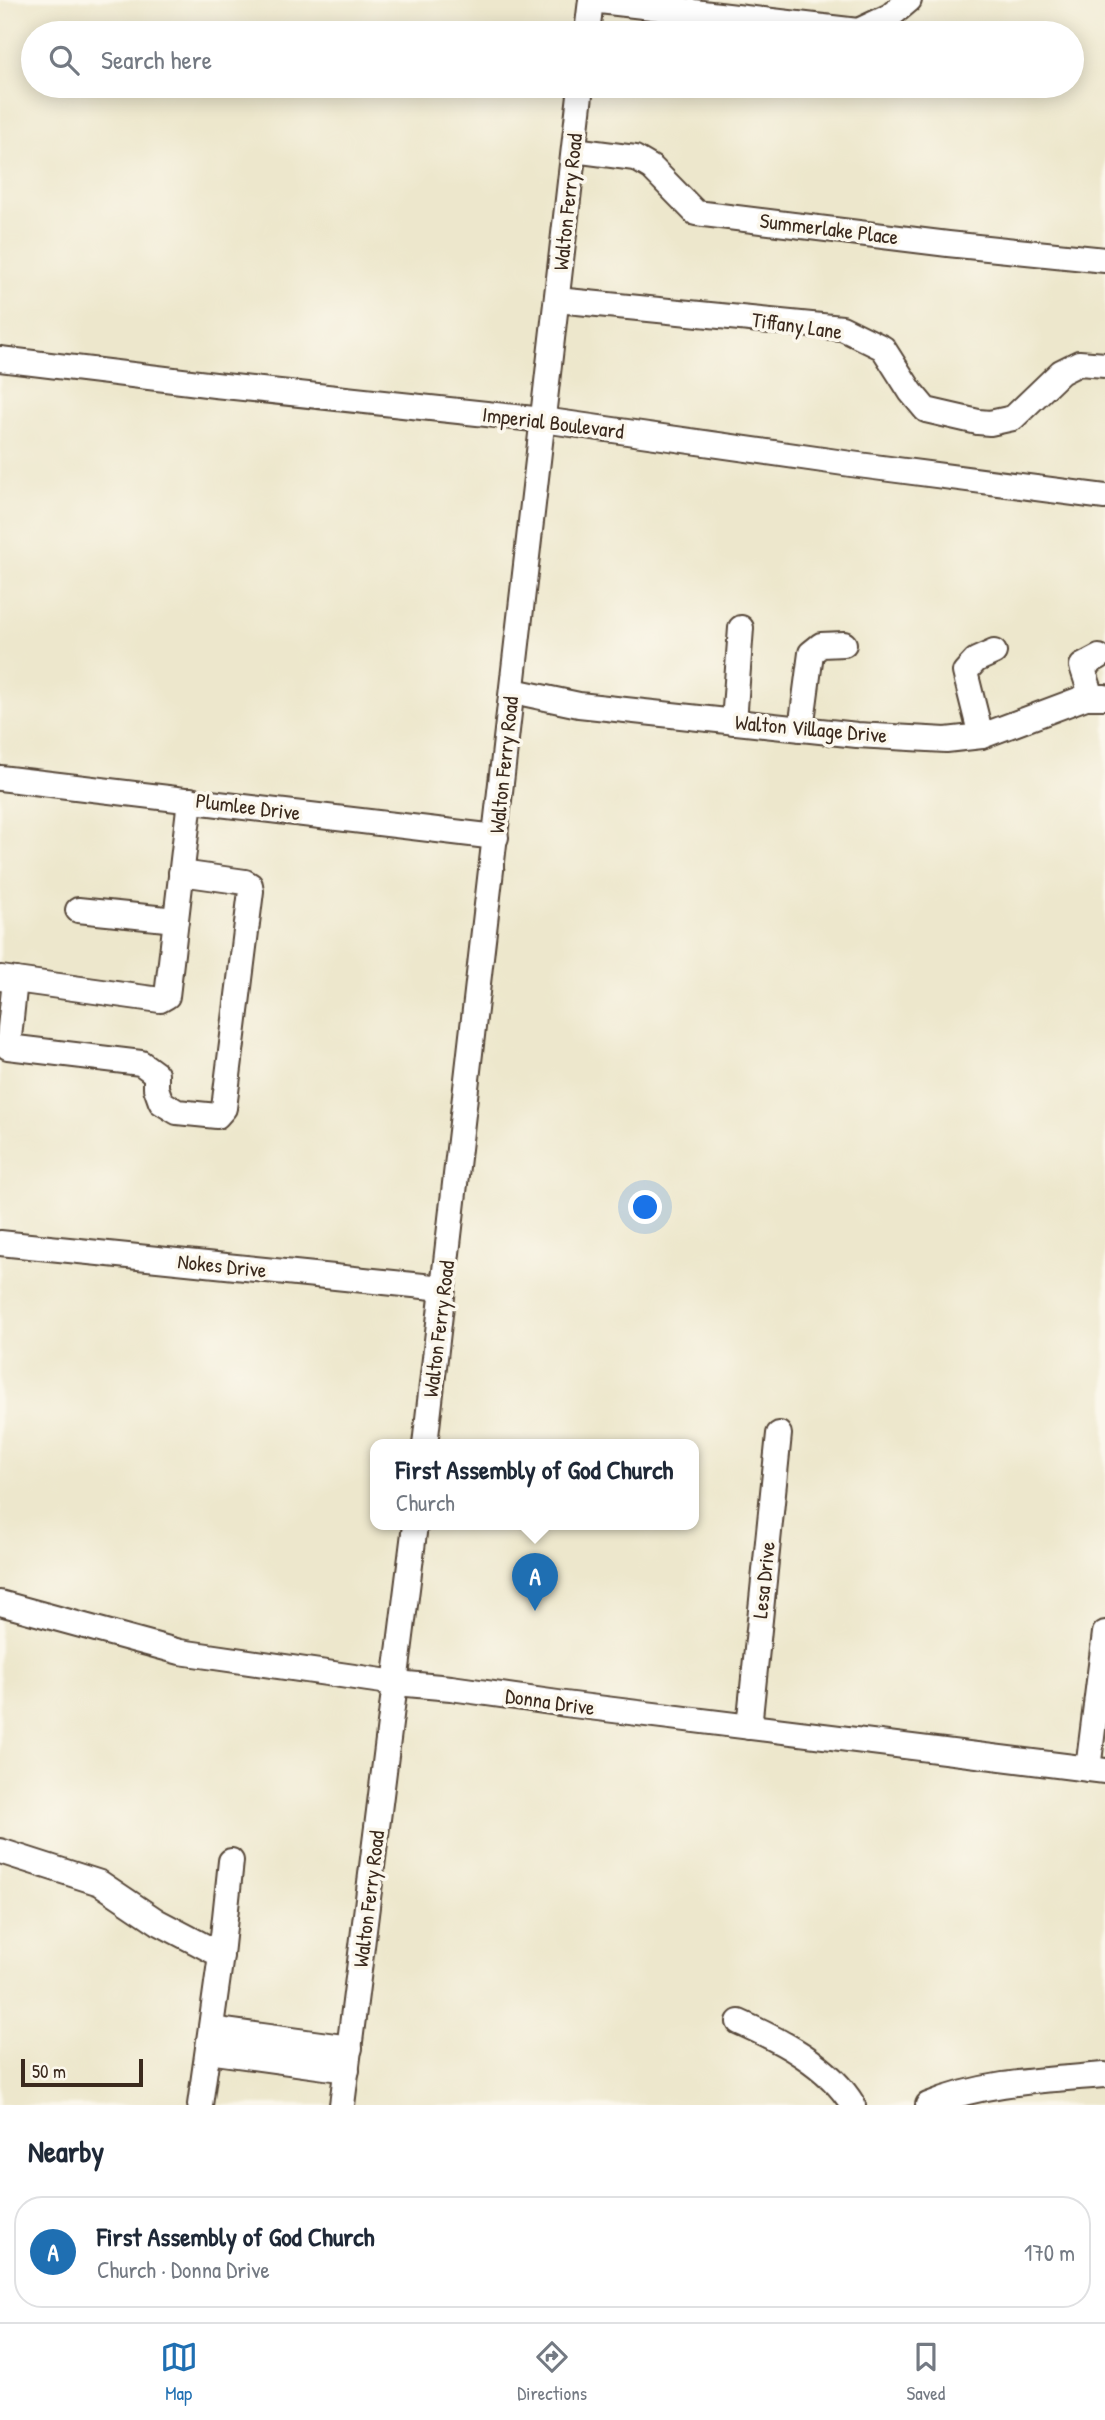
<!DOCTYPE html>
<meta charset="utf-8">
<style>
:root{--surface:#fff;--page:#f6f6f7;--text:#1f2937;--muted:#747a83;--line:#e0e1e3;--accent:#1f6fb2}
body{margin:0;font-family:"Patrick Hand",sans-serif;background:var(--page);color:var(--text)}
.scale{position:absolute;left:21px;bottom:18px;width:122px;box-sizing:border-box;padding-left:7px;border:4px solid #3b2a1e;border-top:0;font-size:19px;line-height:24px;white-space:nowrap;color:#3b2a1e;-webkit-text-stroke:5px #fbf7ec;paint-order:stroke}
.you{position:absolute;left:646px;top:1208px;width:24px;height:24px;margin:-18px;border:5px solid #fff;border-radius:50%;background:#1a73e8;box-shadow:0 0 0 10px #1a73e833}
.badge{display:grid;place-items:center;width:46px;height:46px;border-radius:50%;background:var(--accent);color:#fff;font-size:23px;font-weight:700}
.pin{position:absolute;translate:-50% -58px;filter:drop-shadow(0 2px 4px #0008)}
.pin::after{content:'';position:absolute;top:37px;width:24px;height:21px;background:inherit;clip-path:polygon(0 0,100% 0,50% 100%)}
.popup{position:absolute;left:370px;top:1439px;width:329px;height:91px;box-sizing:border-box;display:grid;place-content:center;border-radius:14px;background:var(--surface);filter:drop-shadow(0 2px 5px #0005);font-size:23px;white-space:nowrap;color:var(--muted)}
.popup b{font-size:26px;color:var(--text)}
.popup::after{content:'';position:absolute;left:50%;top:100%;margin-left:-14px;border:14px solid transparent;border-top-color:var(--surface)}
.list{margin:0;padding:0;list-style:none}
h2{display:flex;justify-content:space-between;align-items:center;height:91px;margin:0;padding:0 28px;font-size:30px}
h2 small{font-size:23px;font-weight:400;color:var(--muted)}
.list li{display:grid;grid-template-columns:46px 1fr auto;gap:21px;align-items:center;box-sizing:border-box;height:112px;margin:0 14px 14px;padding:0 14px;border:2px solid var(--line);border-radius:28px}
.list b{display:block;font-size:26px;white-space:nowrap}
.list p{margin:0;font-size:23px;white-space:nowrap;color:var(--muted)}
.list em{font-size:23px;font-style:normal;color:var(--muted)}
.icon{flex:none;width:38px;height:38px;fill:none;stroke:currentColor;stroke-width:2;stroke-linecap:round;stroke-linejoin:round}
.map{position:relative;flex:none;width:1105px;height:2105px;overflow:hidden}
.search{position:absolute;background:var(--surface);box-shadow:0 4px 18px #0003;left:21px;right:21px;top:21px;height:77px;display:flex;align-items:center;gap:18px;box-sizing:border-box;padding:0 24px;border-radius:38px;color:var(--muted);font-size:26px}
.sheet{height:217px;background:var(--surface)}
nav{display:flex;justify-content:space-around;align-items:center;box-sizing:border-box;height:98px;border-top:2px solid var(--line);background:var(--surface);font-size:19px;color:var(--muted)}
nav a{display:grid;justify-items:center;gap:4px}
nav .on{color:var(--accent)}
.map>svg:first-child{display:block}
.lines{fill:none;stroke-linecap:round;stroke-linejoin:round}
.minor-casing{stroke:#564638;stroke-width:28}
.minor{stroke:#fff;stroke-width:24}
.labels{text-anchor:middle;stroke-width:7;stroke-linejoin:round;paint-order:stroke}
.street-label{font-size:21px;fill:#3b2a1e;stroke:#fbf7ec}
</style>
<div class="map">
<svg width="1105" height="2105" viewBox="0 0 1105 2105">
<rect width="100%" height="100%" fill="#fbf7ec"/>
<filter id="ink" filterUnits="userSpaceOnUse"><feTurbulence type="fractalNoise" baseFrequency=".0143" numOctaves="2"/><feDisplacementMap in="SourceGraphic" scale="14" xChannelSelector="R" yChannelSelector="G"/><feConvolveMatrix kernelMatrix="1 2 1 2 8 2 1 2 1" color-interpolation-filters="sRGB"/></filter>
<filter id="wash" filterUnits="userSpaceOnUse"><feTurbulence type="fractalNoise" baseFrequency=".00686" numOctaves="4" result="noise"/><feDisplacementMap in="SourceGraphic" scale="28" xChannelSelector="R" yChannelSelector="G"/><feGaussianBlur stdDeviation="1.57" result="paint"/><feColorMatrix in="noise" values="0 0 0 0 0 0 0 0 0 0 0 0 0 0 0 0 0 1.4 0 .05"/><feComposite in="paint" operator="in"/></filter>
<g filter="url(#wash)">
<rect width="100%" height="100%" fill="#ede7cc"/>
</g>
<g filter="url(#ink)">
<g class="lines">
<!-- minor casing -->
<g class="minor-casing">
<g id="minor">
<path d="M591 0 858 31 890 16 909 0"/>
<path d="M587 33 591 0"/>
<path d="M574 150 635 158 652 168 696 213 948 244 1105 260"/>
<path d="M557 300 842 328 883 348 911 392 926 410 978 422 990 423 1013 418 1061 372 1079 363 1105 365"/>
<path d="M0 359 215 385 543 420 851 464 1105 497"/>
<path d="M513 691 579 705 857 735 946 740 982 736 1086 697H1105"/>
<path d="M1092 697 1082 666 1099 657"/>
<path d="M734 722 741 628"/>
<path d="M801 729 811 653 821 645 844 644"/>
<path d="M981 736 965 672 976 660 994 652"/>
<path d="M0 778 496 837"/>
<path d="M78 910 176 920"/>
<path d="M1 978 160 1000 167 996 190 800"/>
<path d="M15 980 8 1047 141 1063 156 1074V1088L161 1102 177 1112 217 1116 224 1108 251 891 250 885 245 882 181 873"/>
<path d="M0 1243 443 1288"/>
<path d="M425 1445 581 86"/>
<path d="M0 1603 180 1652 396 1683 451 1688 565 1704 1105 1771"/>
<path d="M749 1727 779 1434"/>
<path d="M1088 1769 1105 1633"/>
<path d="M0 1851 100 1883 158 1922 221 1955 200 2105"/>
<path d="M221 1955 231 1861"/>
<path d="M739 2022C780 2040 829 2065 853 2105"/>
<path d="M211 2029 350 2048"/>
<path d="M208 2051 347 2070"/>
<path d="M342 2105 415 1525"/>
<path d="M928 2105C983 2082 1046 2080 1105 2075"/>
</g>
</g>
<!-- minor -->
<use href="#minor" class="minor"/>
</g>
</g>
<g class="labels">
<!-- street labels -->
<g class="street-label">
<text transform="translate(568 202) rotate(-84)" y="7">Walton Ferry Road</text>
<text transform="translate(829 229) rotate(7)" y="7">Summerlake Place</text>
<text transform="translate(797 326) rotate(8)" y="7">Tiffany Lane</text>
<text transform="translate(553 423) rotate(7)" y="7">Imperial Boulevard</text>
<text transform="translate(811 729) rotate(5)" y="7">Walton Village Drive</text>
<text transform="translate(504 765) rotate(-84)" y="7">Walton Ferry Road</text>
<text transform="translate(248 807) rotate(7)" y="7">Plumlee Drive</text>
<text transform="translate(222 1266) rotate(6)" y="7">Nokes Drive</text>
<text transform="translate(439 1329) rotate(-83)" y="7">Walton Ferry Road</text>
<text transform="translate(764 1580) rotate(-84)" y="7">Lesa Drive</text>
<text transform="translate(550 1702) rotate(8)" y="7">Donna Drive</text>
<text transform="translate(369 1899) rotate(-83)" y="7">Walton Ferry Road</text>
</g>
</g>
</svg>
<div class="scale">50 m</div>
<div class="you"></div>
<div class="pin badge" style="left:535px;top:1611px">A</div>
<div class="popup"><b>First Assembly of God Church</b>Church</div>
<div class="search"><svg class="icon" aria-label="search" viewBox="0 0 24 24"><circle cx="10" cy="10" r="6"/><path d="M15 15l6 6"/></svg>Search here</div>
</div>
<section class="sheet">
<h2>Nearby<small></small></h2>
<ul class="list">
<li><span class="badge">A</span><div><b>First Assembly of God Church</b><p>Church · Donna Drive</p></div><em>170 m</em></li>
</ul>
</section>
<nav>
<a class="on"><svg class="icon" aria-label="map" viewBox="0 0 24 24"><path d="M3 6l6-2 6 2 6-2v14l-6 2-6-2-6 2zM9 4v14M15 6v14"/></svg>Map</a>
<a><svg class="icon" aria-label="directions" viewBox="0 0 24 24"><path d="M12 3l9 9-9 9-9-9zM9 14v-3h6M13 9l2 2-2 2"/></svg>Directions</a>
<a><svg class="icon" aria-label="saved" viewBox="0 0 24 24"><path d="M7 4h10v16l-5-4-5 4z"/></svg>Saved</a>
</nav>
